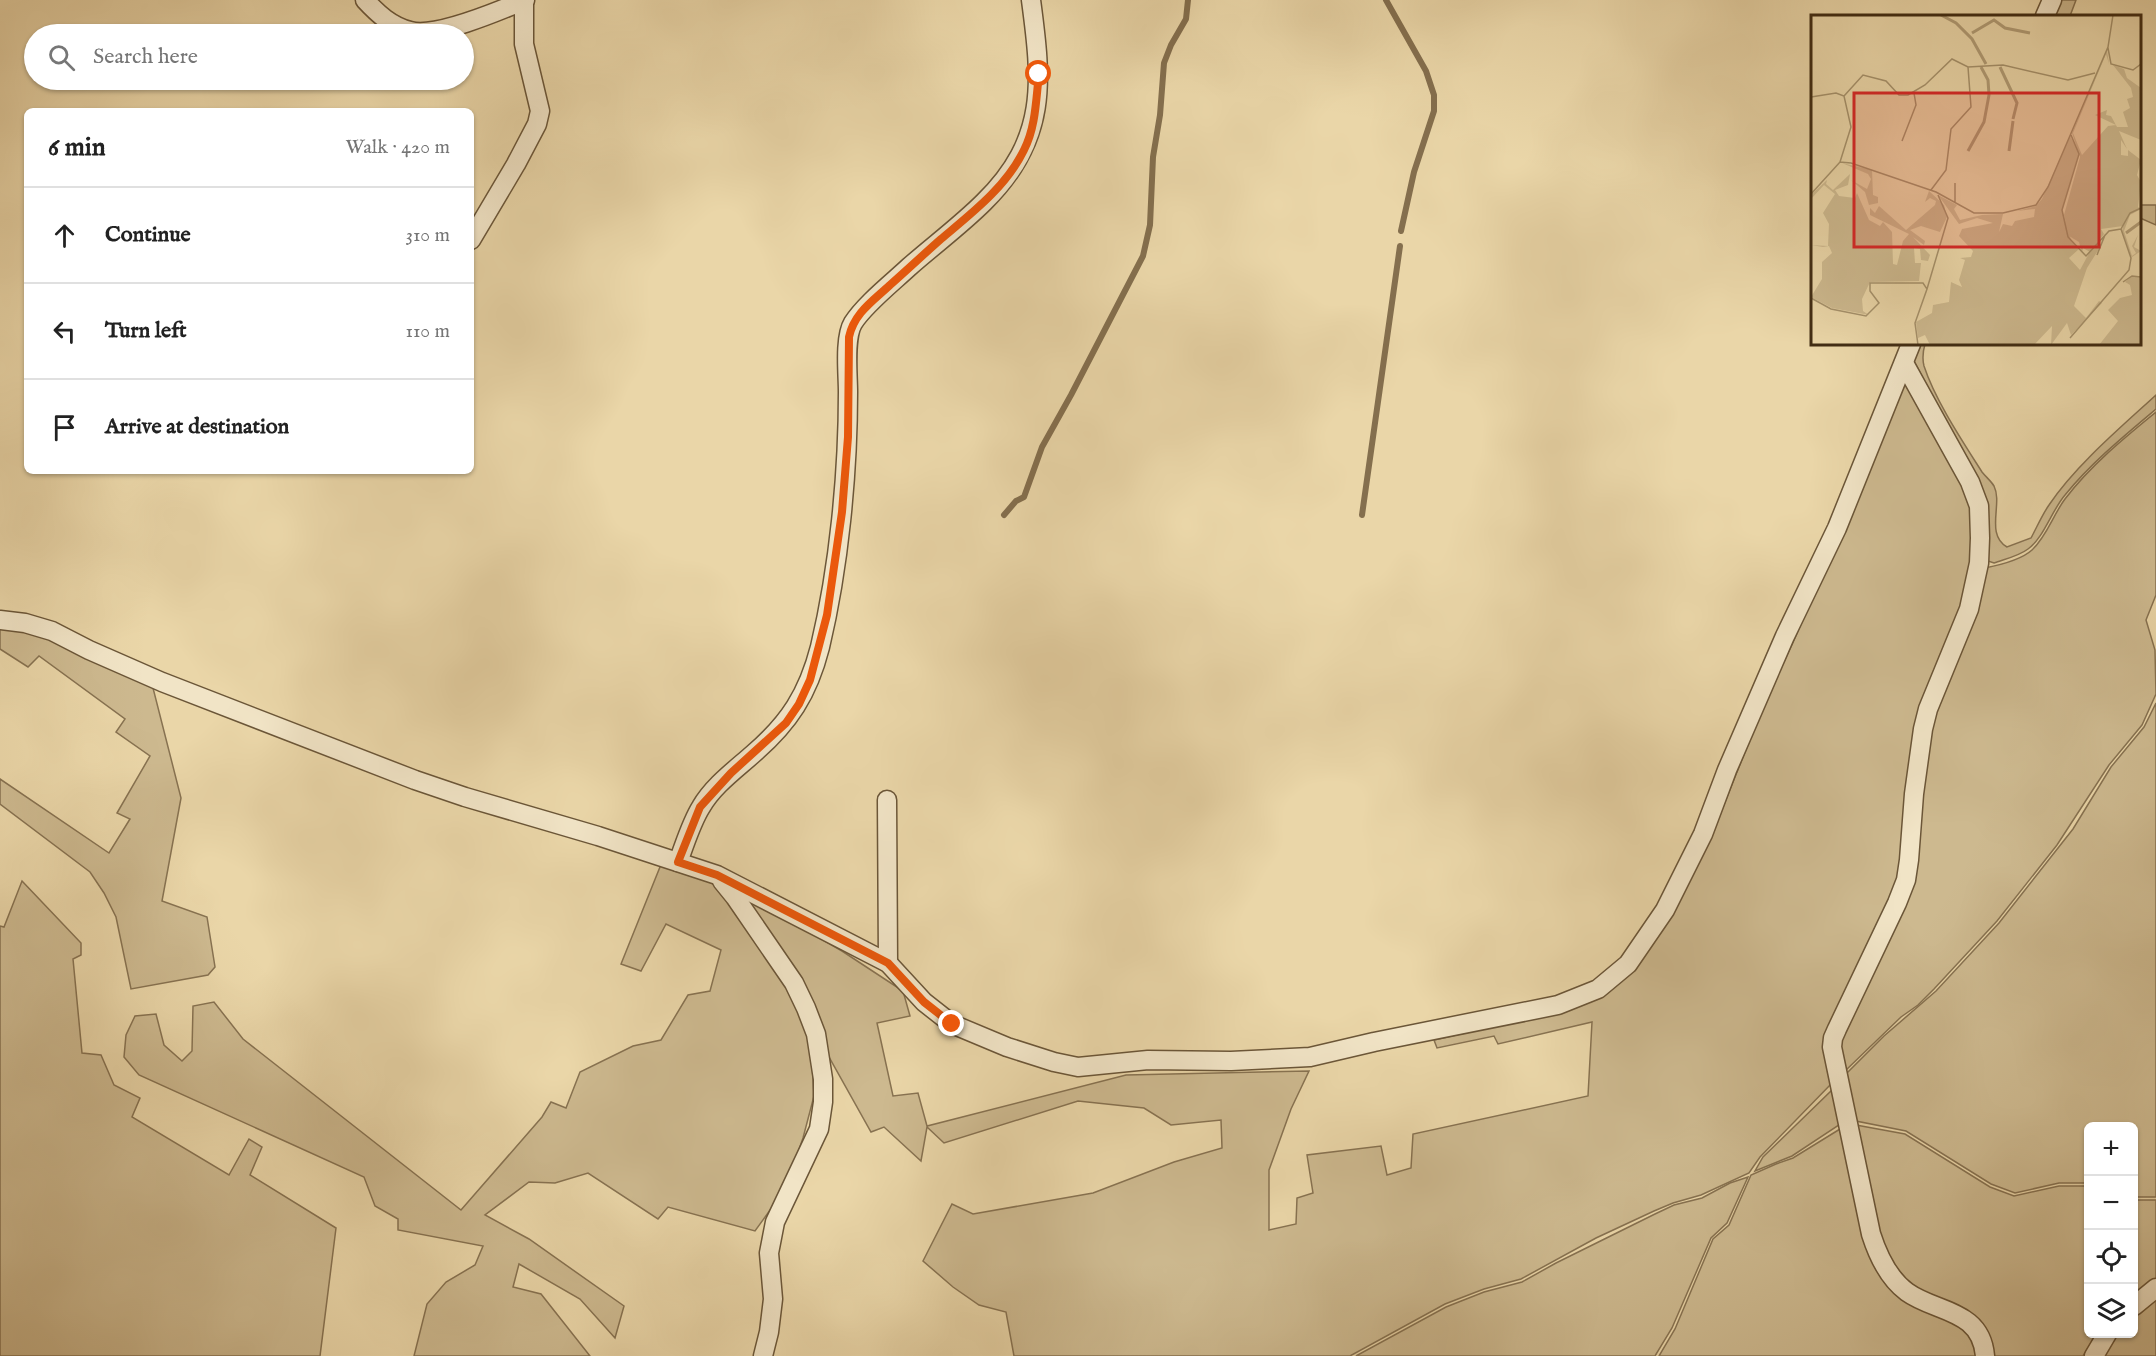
<!DOCTYPE html>
<meta charset="utf-8">
<style>
:root{--surface:#fff;--page:#f6f6f6;--text:#222;--muted:#767676;--line:#e0e0e0}
body{margin:0;font-family:"IM FELL English",serif;background:var(--page);color:var(--text)}
.controls{position:absolute;right:18px;bottom:18px;display:grid;overflow:hidden;border-radius:9px;box-shadow:0 2px 4px #0004}
.controls button{width:54px;height:54px;display:grid;place-items:center;padding:0;border:0;border-bottom:2px solid var(--line);background:var(--surface);color:var(--text);font:30px sans-serif}
.stop{position:absolute;width:18px;height:18px;margin:-14px;border:4px solid #ea580c;border-radius:50%;background:#fff}
.stop.end{background:#ea580c;border-color:#fff;box-shadow:0 2px 6px #0008}
.list{margin:0;padding:0;list-style:none}
h2{display:flex;justify-content:space-between;align-items:center;height:78px;margin:0;padding:0 24px;font-size:26px}
h2 small{font-size:20px;font-weight:400;color:var(--muted)}
.list li{display:grid;grid-template-columns:39px 1fr auto;gap:18px;align-items:center;box-sizing:border-box;height:96px;padding:0 24px;border-top:2px solid var(--line)}
.list b{display:block;font-size:22px;white-space:nowrap}
.list em{font-size:20px;font-style:normal;color:var(--muted)}
.icon{flex:none;width:33px;height:33px;fill:none;stroke:currentColor;stroke-width:2;stroke-linecap:round;stroke-linejoin:round}
.map{position:relative;flex:none;width:2156px;height:1356px;overflow:hidden}
.search{position:absolute;background:var(--surface);box-shadow:0 2px 4px #0004;left:24px;top:24px;width:450px;height:66px;display:flex;align-items:center;gap:15px;box-sizing:border-box;padding:0 21px;border-radius:33px;color:var(--muted);font-size:22px}
.panel{position:absolute;background:var(--surface);box-shadow:0 2px 4px #0004;left:24px;top:108px;width:450px;height:366px;border-radius:9px}
.map>svg:first-child{display:block}
.green{fill:#cdb98f;stroke:#877251;stroke-width:1.5}
.lines{fill:none;stroke-linecap:round;stroke-linejoin:round}
.stream{stroke:#846f4e;stroke-width:6}
.minor-casing{stroke:#6b5638;stroke-width:21}
.minor{stroke:#f1e4c6;stroke-width:18}
.route{stroke:#ea580c;stroke-width:8}
.inset-river{fill:none;stroke:#b19c75;stroke-width:3}
.inset-road{fill:none;stroke:#a6926c;stroke-width:1.5}
.view{fill:#d62828;fill-opacity:0.15;stroke:#d62828;stroke-width:3}
.inset-edge{fill:none;stroke:#412c13;stroke-width:3}
</style>
<div class="map">
<svg width="2156" height="1356" viewBox="0 0 2156 1356">
<rect width="100%" height="100%" fill="#ead6a8"/>
<filter id="stains"><feTurbulence type="fractalNoise" baseFrequency=".00333" numOctaves="4"/><feColorMatrix values="0 0 0 0 .2 0 0 0 0 .09 0 0 0 0 .02 0 0 0 .5 -.17"/></filter>
<radialGradient id="worn" r=".72"><stop offset=".6" stop-color="#630" stop-opacity="0"/><stop offset="1" stop-color="#630" stop-opacity=".3"/></radialGradient>
<!-- green -->
<g class="green">
<path d="M2058 0H2076L2070 16H2051Z"/>
<path d="M2140 205H2156V225L2140 218Z"/>
<path d="M1916 344H1925C1923 351 1922 358 1924 366 1935 400 1963 442 1982 472 1986 477 1991 481 1994 486 2003 504 1985 534 2007 547L2031 538C2037 527 2042 515 2049 505 2075 466 2121 427 2156 395V409C2124 436 2091 463 2065 495 2052 510 2043 539 2028 549 2019 556 2005 559 1994 563L1988 561V511L1985 497 1912 357Z"/>
<path d="M1900 379 1907 381 1969 496 1973 562 1951 641 1900 878 1832 1026 1833 1082 1760 1157 1749 1173 1701 1195 1673 1203 1654 1211 1596 1238 1521 1279 1484 1289 1445 1304 1350 1356H1014L1006 1312 979 1305 953 1287 923 1261 952 1204 973 1214 1093 1193 1174 1162 1222 1148 1221 1120 1171 1125 1144 1108 1078 1101 944 1143 927 1127 921 1161 884 1127 871 1132 740 898 746 895 842 951 903 991 910 1016 877 1023 893 1096 918 1093 927 1126 1126 1075 1309 1071 1291 1109 1269 1170V1230L1296 1224 1297 1198 1313 1193 1307 1155 1381 1146 1387 1175 1411 1168 1413 1134 1588 1096 1592 1022 1498 1044 1494 1036 1437 1048 1434 1040 1560 1012 1605 995 1713 832 1765 702 1795 638 1848 514Z"/>
<path d="M2156 412V595L2146 620 2155 650 2156 694 2142 725 2109 765 2057 845 1997 921 1934 989 1918 1005 1901 1017 1844 1072 1840 1044 1895 926 1928 730 1985 568C2000 565 2021 560 2032 550 2047 536 2053 515 2065 499 2090 466 2124 438 2156 412Z"/>
<path d="M0 626 24 629 152 684 181 798 162 901 207 917 215 967 208 975 131 989 116 917 104 893 90 872 0 804V779L109 853 130 819 117 813 150 756 116 732 125 719 39 656 28 667 0 649Z"/>
<path d="M2156 703V1197H2134V1126H2088V1183H2059L2015 1193 1991 1184 1906 1131 1856 1121 1844 1076 1884 1036 1936 991 1999 923 2073 829 2111 767 2144 727Z"/>
<path d="M662 862 714 880 792 990 807 1028 812 1062 814 1096 803 1138 795 1161 773 1206 755 1231 668 1207 658 1219 588 1173 555 1183 529 1182 485 1215 529 1239 624 1306 615 1338 580 1299 519 1264 513 1287 541 1294 590 1356H414L427 1304 446 1282 475 1265 483 1246 398 1230V1219L375 1206 364 1177 139 1075 124 1057 126 1035 135 1016 156 1014 164 1045 182 1061 192 1051 193 1006 214 1002 243 1039 461 1210 542 1117 551 1102 566 1108 580 1072 633 1046 661 1040 688 995 710 991 721 950 666 924 641 971 621 964Z"/>
<path d="M22 881 81 943V955L73 959 82 1053 101 1055 114 1085 140 1098 132 1117 229 1175 249 1139 262 1147 250 1175 336 1228 320 1356H0V926L4 927Z"/>
<path d="M1832 1090 1839 1125 1792 1156 1755 1171 1763 1157Z"/>
<path d="M1856 1125 1905 1134 1990 1187 2014 1196 2059 1186H2088V1334H2097L2083 1356H1993L1989 1338 1912 1286 1884 1255Z"/>
<path d="M1840 1129 1870 1255 1966 1329 1979 1356H1659L1675 1329 1713 1239 1729 1225 1751 1175 1776 1164 1793 1158Z"/>
<path d="M1748 1177 1727 1223 1711 1238 1672 1328 1655 1356H1356L1446 1307 1484 1292 1522 1282 1556 1263 1655 1214 1674 1205 1702 1198 1730 1183Z"/>
<path d="M2134 1200H2156V1280L2134 1299Z"/>
<path d="M2156 1297V1356H2103L2115 1334H2134V1316Z"/>
</g>
<g class="lines">
<!-- stream -->
<g class="stream">
<path d="M1386 0 1426 71 1434 95V111L1414 172 1401 231"/>
<path d="M1004 515 1016 501 1024 497 1042 447 1071 395 1143 256 1150 225 1153 157 1160 115 1164 63 1171 45 1186 19 1188 0"/>
<path d="M1362 515 1400 246"/>
</g>
<!-- minor casing -->
<g class="minor-casing">
<g id="minor">
<path d="M365 0C378 14 391 26 410 31 436 38 499 11 525 0"/>
<path d="M2045 16 2052 0"/>
<path d="M471 240 516 164 537 124 540 111 524 44V1"/>
<path d="M1904 363 1970 482 1979 506 1980 538 1979 563 1969 609 1928 709 1923 729 1914 794 1909 860 1906 880 1897 903 1837 1029 1833 1038 1832 1047 1871 1234C1878 1256 1888 1278 1907 1292 1936 1313 1981 1309 1985 1356"/>
<path d="M0 620 25 623 52 631 89 650 162 682 415 780 465 797 598 836 717 875 888 963 924 1002 952 1024 1007 1047 1054 1062 1078 1067 1148 1060 1231 1061 1310 1057 1374 1042 1558 1005 1598 989 1628 964 1665 910 1703 834 1727 770 1785 636 1837 528 1911 344"/>
<path d="M887 800 888 963"/>
<path d="M678 862C685 844 691 823 701 807 713 786 735 770 753 754 789 723 808 694 820 647 839 567 848 474 848 392 848 374 844 338 853 323 864 305 893 282 909 267 934 245 961 225 984 202 1048 139 1042 82 1031 0"/>
<path d="M722 881 735 897 794 983 806 1008 816 1034 823 1079V1102L819 1129 775 1222 769 1253 773 1299 769 1332 763 1356"/>
<path d="M2134 1306 2156 1288"/>
<path d="M2094 1356 2107 1334"/>
</g>
</g>
<!-- minor -->
<use href="#minor" class="minor"/>
</g>
<g class="lines">
<!-- route -->
<path class="route" d="M952 1024 924 1002 888 963 717 875 678 862 700 807 731 773 786 723 799 704 810 680 827 615 842 512 848 437 849 337C854 313 873 301 890 285 907 270 924 254 941 239 972 213 1006 187 1024 150 1036 127 1036 98 1039 74"/>
</g>
<!-- overview -->
<g transform="translate(1811 15)">
<rect width="330" height="330" fill="#ead6a8"/>
<path d="M296 35 298 49 295 39 262 118 271 140 297 111 305 110 284 100 296 95 295 100 300 101 306 112H317L312 97 319 93 316 84 322 82 320 73 302 50 313 54 316 63 330 73V125L308 116 316 134 310 125V140L317 141V135L330 145 326 160 330 167 327 192 330 194 319 200 313 216 321 241 325 238 321 231 327 220 323 232 330 236 321 242 320 241 311 216 312 211 290 214 293 219 279 237 272 233 271 238 268 227 258 221 253 200 269 142 261 118ZM259 121 268 137 251 195 260 225 268 234 258 243 269 255 283 229H291L276 253 263 291 275 303 288 286 291 288 260 320 256 308 240 330 241 311 223 330H119L114 320 107 323 105 307 121 298 122 290 138 287 140 267 151 272 148 265 154 245 149 243 160 242 162 236 148 221 151 214 182 208 166 203 148 209 127 180 146 190 143 194 149 205 171 200 192 199 188 217 192 209 201 211 204 206 223 202 224 194 206 196 225 191 231 184ZM31 148 61 155 62 180 67 182V188L58 190 54 177 40 165 56 174 60 164 57 159ZM39 159 37 170 24 175 28 181 44 183 46 178 58 205 69 211 72 207 81 217 82 249 86 250 92 226 98 219 59 200V193L64 198 68 191 95 215 124 190 125 186 119 183 114 187 118 176 133 190 136 202 129 217 110 211 99 215 114 226 113 230 102 222 119 240 117 246 110 245 109 234 103 233 104 248H110L108 266 59 267 51 284 52 296 58 300 21 293 0 282 11 264V247L21 238 18 231 12 232 0 230 17 231 18 209 12 198 24 179 13 170 0 184V180L16 165 15 169 22 175ZM321 261 330 262V330H288L307 306 297 295 309 283 321 280 319 270 314 267Z" fill="#cdb98f"/>
<path class="inset-river" d="M130 0 145 8 161 24 175 49M161 18 183 5 194 13 219 18M189 52 206 88 202 104M157 136 173 107 178 80 177 65 170 52M198 136 202 106M315 218 330 207"/>
<path class="inset-road" d="M297 33 300 49 322 55 330 49M33 81 52 60 75 66 88 80H97L114 70 141 44 157 52 192 50 257 65 284 58M0 82 25 78 33 81 40 112 29 147M260 120 268 139 251 195 257 222 275 241 298 216 310 214M91 126 105 90 103 78M144 168V187M120 175 135 155 140 114 160 92 157 52M0 179 29 147 40 148 125 177 163 198H192L225 190 237 172 297 32 302 0M286 240 294 220M312 267 321 261 330 262M116 274 137 203 127 180M0 283 20 294 55 301 68 288 59 276V268H112L116 274 104 308 107 330M259 323 318 255 320 243 310 214 319 198 330 193"/>
<path class="view" d="M43 78H288V232H43Z"/>
<rect width="330" height="330" class="inset-edge"/>
</g>
<rect width="100%" height="100%" filter="url(#stains)"/>
<rect width="100%" height="100%" fill="url(#worn)"/>
</svg>
<div class="controls">
<button>+</button>
<button>−</button>
<button><svg class="icon" aria-label="locate" viewBox="0 0 24 24"><circle cx="12" cy="12" r="6"/><path d="M12 2v4M12 18v4M2 12h4M18 12h4"/></svg></button>
<button><svg class="icon" aria-label="layers" viewBox="0 0 24 24"><path d="M12 4l9 5-9 5-9-5zM3 14l9 5 9-5"/></svg></button>
</div>
<div class="stop" style="left:1039px;top:74px"></div>
<div class="stop end" style="left:952px;top:1024px"></div>
<div class="search"><svg class="icon" aria-label="search" viewBox="0 0 24 24"><circle cx="10" cy="10" r="6"/><path d="M15 15l6 6"/></svg>Search here</div>
<section class="panel">
<h2>6 min<small>Walk · 420 m</small></h2>
<ul class="list">
<li><svg class="icon" aria-label="ahead" viewBox="0 0 24 24"><path d="M12 20V5M6 11l6-6 6 6"/></svg><div><b>Continue</b></div><em>310 m</em></li>
<li><svg class="icon" aria-label="left" viewBox="0 0 24 24"><path d="M17 20v-9H6M10 6l-5 5 5 5"/></svg><div><b>Turn left</b></div><em>110 m</em></li>
<li><svg class="icon" aria-label="arrive" viewBox="0 0 24 24"><path d="M6 21V4h12l-3 4 3 4H6"/></svg><div><b>Arrive at destination</b></div></li>
</ul>
</section>
</div>
